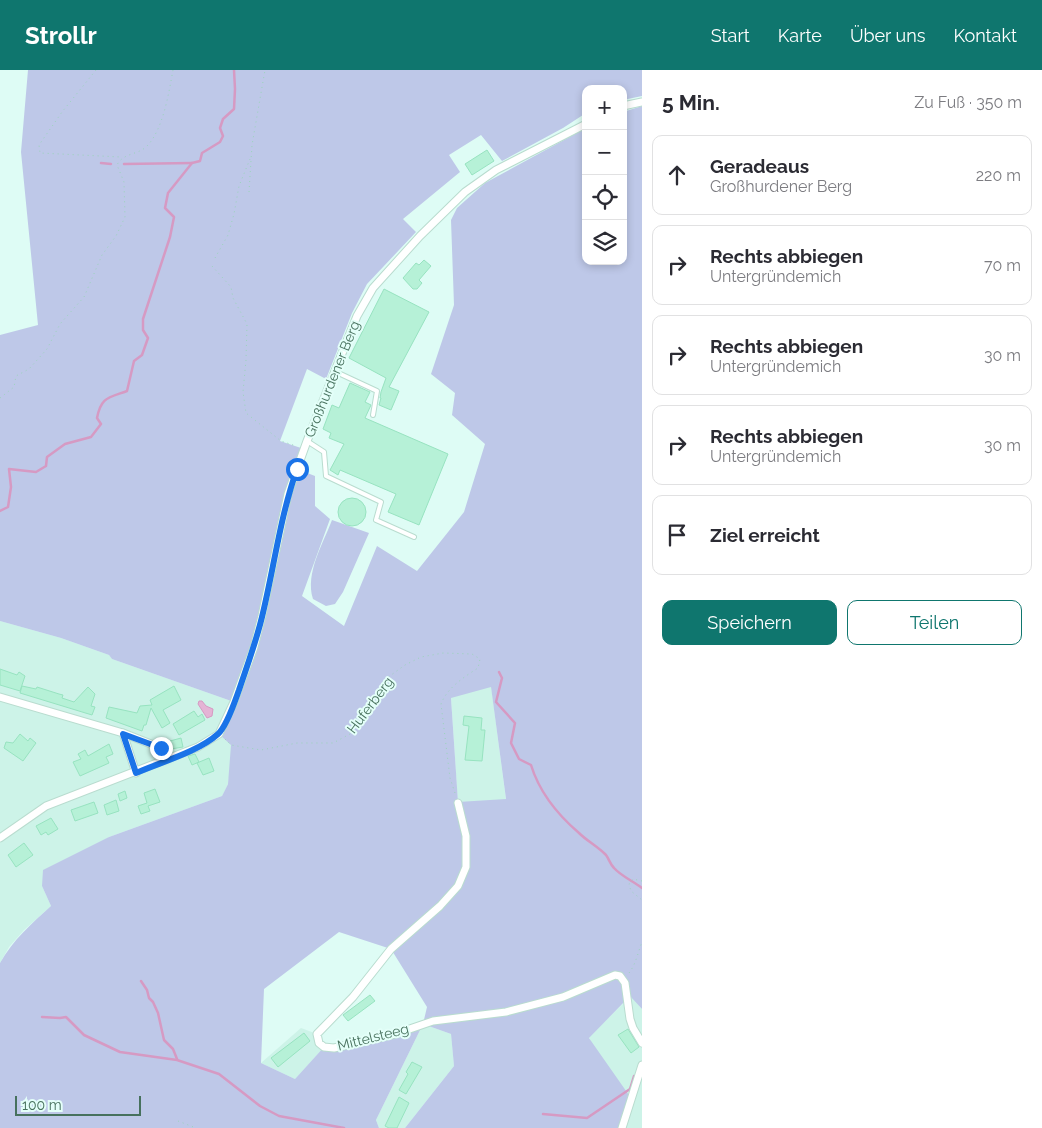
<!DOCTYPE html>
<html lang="de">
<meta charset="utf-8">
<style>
:root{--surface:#fff;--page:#f7f7f7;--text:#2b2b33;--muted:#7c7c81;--line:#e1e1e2;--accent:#0f766e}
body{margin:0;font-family:Raleway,sans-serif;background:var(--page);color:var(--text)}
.controls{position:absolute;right:15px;top:15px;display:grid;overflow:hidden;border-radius:10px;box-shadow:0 2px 8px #0003}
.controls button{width:45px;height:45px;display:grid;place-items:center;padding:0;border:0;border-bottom:1px solid var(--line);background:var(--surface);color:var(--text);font:25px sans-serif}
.scale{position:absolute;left:15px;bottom:12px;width:126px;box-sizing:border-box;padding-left:5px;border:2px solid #47715d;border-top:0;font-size:14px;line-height:18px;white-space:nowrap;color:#47715d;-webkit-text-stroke:4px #e4fff9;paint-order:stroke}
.stop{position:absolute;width:15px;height:15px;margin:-11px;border:4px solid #1a73e8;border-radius:50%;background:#fff}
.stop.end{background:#1a73e8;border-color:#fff;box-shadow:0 1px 5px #0008}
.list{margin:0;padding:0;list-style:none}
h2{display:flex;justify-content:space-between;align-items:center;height:65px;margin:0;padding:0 20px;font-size:21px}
h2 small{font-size:16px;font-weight:400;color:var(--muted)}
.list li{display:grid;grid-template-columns:32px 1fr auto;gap:15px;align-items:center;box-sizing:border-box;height:80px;margin:0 10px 10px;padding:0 10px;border:1px solid var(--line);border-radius:10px}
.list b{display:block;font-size:19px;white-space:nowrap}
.list p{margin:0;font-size:16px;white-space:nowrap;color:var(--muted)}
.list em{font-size:16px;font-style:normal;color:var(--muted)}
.actions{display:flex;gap:10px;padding:15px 20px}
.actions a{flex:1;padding:11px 0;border:1px solid var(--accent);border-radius:10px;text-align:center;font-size:18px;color:var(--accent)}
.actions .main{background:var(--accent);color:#fff}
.icon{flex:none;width:28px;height:28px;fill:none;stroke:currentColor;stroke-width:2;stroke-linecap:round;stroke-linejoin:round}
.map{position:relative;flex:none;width:642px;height:1058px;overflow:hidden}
header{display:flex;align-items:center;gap:30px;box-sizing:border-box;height:70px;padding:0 25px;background:var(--accent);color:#fff}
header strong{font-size:24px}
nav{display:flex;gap:28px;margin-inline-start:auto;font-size:18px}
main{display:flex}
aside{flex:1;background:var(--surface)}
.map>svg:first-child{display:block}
.residential{fill:#cdf3e8}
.green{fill:#bec8e8;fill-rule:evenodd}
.water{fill:#e4b4d5;stroke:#d69ac3}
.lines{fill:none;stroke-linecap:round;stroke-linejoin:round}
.stream{stroke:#d69ac3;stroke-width:2.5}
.building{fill:#b6f1d7;stroke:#97e3c0}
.service-casing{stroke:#b9dccf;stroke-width:6}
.minor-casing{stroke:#b9dccf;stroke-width:9}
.path{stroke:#9ad5ba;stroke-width:1;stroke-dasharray:1 4;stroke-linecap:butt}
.service{stroke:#fff;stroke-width:4}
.minor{stroke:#fff;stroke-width:7}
.route{stroke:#1a73e8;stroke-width:6}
.labels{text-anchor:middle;stroke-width:4;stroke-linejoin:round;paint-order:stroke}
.street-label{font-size:14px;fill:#47715d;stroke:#e4fff9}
</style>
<header>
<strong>Strollr</strong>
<nav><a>Start</a><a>Karte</a><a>Über uns</a><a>Kontakt</a></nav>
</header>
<main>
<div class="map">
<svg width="642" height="1058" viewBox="0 0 642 1058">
<rect width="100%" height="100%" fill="#defcf5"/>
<!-- residential -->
<g class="residential">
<path d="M0 551 61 568 109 585 112 589 234 632 230 700 228 714 222 726 109 767 42 816 51 836 24 860 9 877 0 893Z"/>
<path d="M491 616 506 730 458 733 451 627Z"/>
<path d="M631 926 642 939V1058H625L589 967Z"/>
<path d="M423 954 451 964 454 996 405 1058H379L376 1050Z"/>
<path d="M301 958 317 964 324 977 295 1009 261 993Z"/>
</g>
<!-- green -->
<g class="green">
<path d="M28 0H642V26L623 30V19H586V43L563 58 502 91 481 65 449 85 460 102 403 149 416 162 367 214 352 243 326 309 307 299 280 371 304 379 297 399 315 406V436L330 449 302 526 344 556 377 476 417 501 464 442 485 374 452 345 455 323 431 304 454 235 451 150 457 138 485 113 586 58V191H623V42L642 36V939L630 926 589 968 631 1028 620 1058H405L454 996 451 964 423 954 376 1050 379 1058H0V893C13 870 31 854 51 836L42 816 43 800 109 767 222 726 228 714 231 675 219 664 234 632 112 589 109 585 61 568 0 551V265L38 255 21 82ZM491 617 506 729 458 732 451 628ZM339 862 391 879 427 937 423 954 324 977 295 1009 261 993 264 919Z"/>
<path d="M332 450 369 463 343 522 335 534 326 536 313 529C305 503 323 474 332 450Z"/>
</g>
<!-- water -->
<path class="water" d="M199 631H202L206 636 213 639 212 646 207 648 198 634Z"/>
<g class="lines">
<!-- stream -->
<g class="stream">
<path d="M101 93 111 94"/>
<path d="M124 94 192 93"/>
<path d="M0 441 8 437 11 417 9 399 36 402 46 396 47 387 65 374 91 367 101 354 97 348C101 327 108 328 127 321L134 291 142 285 148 268 143 260V249L170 167 174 147 165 138 168 123 192 93 200 91 202 83 220 72 223 66 220 58 223 49 234 39 235 19 234 0"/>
<path d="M499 602 502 608 496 632 515 653 511 673 519 689 531 695C539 721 558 745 579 763 587 771 597 776 606 785 609 789 610 794 614 798 621 806 633 811 642 818"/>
<path d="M141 911 147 920 149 928 153 932 158 943 164 970 173 979 177 989"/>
<path d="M42 947 60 948 66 947 84 965 120 982 177 990 219 1004 260 1036 279 1046 344 1058"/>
<path d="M543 1044 587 1048 630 1019 634 1006"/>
</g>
</g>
<!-- building -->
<g class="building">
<path d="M487 80 494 91 472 105 465 94Z"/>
<path d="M424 190 431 196 419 210 422 213 417 219H413L403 208 416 193 419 195Z"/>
<path d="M384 219 429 242 389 317 399 321 391 340 379 335 381 328H380L381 322 386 308 349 288Z"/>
<path d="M350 313 370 322 365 332 371 335 365 348 448 384 419 455 388 442 396 424 340 400 338 405 330 400 344 374 329 368 331 363 323 359 332 335 339 338Z"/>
<circle cx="352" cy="442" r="14"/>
<path d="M0 599 17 605 19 602 25 606 20 621 0 615Z"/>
<path d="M22 616 36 619 37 617 59 624 63 625 62 628 74 632 88 617 95 624 91 636 95 637 92 645 20 623Z"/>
<path d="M174 616 181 630 163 640 170 653 162 658 151 638 146 655H144L142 661 106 648 109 637 137 643 140 636 152 635 150 630Z"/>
<path d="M194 641 198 647 202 644 205 650 179 665 173 654Z"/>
<path d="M464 646 482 648 481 660H485L482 691 465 690 469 656 463 655Z"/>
<path d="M20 664 28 671 30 668 36 673 23 691 4 678 6 672 13 673Z"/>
<path d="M181 668 183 677 171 679 170 671Z"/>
<path d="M109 674 113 684 106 687 109 693 80 706 73 692 81 689 78 684 85 680 88 686Z"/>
<path d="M195 684 199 692 192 695 188 686Z"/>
<path d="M209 688 214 701 203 705 197 693Z"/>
<path d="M155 719 160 732 148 736 150 741 141 744 138 736 147 733 144 723Z"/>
<path d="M125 721 127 728 120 731 118 724Z"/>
<path d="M116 730 119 741 107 745 104 735Z"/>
<path d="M94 732 98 743 75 751 71 740Z"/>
<path d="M51 748 58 759 48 765 46 762 41 765 36 756Z"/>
<path d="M24 773 33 785 16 797 8 785Z"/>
<path d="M370 925 375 931 348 951 343 945Z"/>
<path d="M628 959 639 977 631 983 618 965Z"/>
<path d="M304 963 310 971 278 997 271 988Z"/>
<path d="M412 992 422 997 406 1024 399 1020 408 1004 406 1002Z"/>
<path d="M399 1027 409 1033 397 1058H389L385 1056Z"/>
</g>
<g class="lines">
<!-- service casing -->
<g class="service-casing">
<g id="service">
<path d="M334 301 377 321 373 345"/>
<path d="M307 371 324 382 326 406 381 432 376 450 414 467"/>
</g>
</g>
<!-- minor casing -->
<g class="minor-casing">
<g id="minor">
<path d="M623 36 642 32"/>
<path d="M0 627 123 663 136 703"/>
<path d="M123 663 161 678"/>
<path d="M458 733 466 766V797L458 816 440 836 391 879 353 927 317 964 319 973 324 977 334 978 395 964 433 951 506 942 563 927 615 905 620 906 625 913 630 949 633 958 642 973"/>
<path d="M0 768 46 736 198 677 219 664 234 632 254 577 262 546 288 424 307 371 357 246 373 218 420 166 465 122 496 100 586 54"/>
<path d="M622 1058 642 995"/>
</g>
</g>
<!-- path -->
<g class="path">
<path d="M96 0 62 42 39 75 40 83 121 87"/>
<path d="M249 122 252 75 265 0"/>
<path d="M215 188 228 165 234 144 239 116 250 89"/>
<path d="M212 196 231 217 233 228 247 254 246 290 243 322 246 343 281 371 296 376"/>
<path d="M0 328 14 317 16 306 29 299 47 279 60 254 84 227 102 185 116 166 125 147 124 112 117 95C123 83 137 85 146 77 163 61 169 22 173 0"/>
<path d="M225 669 231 675 261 680 297 673H333L350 664 371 637 387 608 405 595 421 587 443 583 472 584 480 589 478 598C464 607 447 618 441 634L450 708 456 726"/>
<path d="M642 811 633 809 629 814 631 821 642 830"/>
<path d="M629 903C636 894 638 882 642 872"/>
<path d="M178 1051 196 1058"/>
</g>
<!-- service -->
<use href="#service" class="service"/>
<!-- minor -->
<use href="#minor" class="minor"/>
</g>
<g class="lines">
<!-- route -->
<path class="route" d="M161 678 123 664 136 703C161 692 198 682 218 664 227 656 235 631 239 620 247 596 256 572 262 547 274 498 280 447 297 399"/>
</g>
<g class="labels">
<!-- street labels -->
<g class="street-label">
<text transform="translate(332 309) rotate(-68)" y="5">Großhurdener Berg</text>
<text transform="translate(370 635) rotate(-53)" y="5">Huferberg</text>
<text transform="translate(373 967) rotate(-14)" y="5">Mittelsteeg</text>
</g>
</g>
</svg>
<div class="controls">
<button>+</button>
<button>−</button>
<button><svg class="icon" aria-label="locate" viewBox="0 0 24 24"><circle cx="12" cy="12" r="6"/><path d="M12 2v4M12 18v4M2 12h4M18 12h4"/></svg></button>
<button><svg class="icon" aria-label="layers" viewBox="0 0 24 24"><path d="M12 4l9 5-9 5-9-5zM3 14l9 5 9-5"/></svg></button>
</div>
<div class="scale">100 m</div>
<div class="stop" style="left:297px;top:399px"></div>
<div class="stop end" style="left:161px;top:678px"></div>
</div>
<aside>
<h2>5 Min.<small>Zu Fuß · 350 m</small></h2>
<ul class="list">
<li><svg class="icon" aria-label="ahead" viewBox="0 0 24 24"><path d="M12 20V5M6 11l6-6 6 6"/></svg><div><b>Geradeaus</b><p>Großhurdener Berg</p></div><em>220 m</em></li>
<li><svg class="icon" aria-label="right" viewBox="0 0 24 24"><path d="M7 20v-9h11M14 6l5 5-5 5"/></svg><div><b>Rechts abbiegen</b><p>Untergründemich</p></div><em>70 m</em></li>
<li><svg class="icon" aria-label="right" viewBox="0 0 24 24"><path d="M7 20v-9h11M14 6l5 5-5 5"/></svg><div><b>Rechts abbiegen</b><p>Untergründemich</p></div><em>30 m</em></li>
<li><svg class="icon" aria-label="right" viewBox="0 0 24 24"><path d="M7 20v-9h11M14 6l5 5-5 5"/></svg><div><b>Rechts abbiegen</b><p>Untergründemich</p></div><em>30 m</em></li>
<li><svg class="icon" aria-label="arrive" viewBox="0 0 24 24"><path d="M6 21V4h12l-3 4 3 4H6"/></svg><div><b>Ziel erreicht</b></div></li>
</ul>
<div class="actions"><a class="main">Speichern</a><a>Teilen</a></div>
</aside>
</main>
